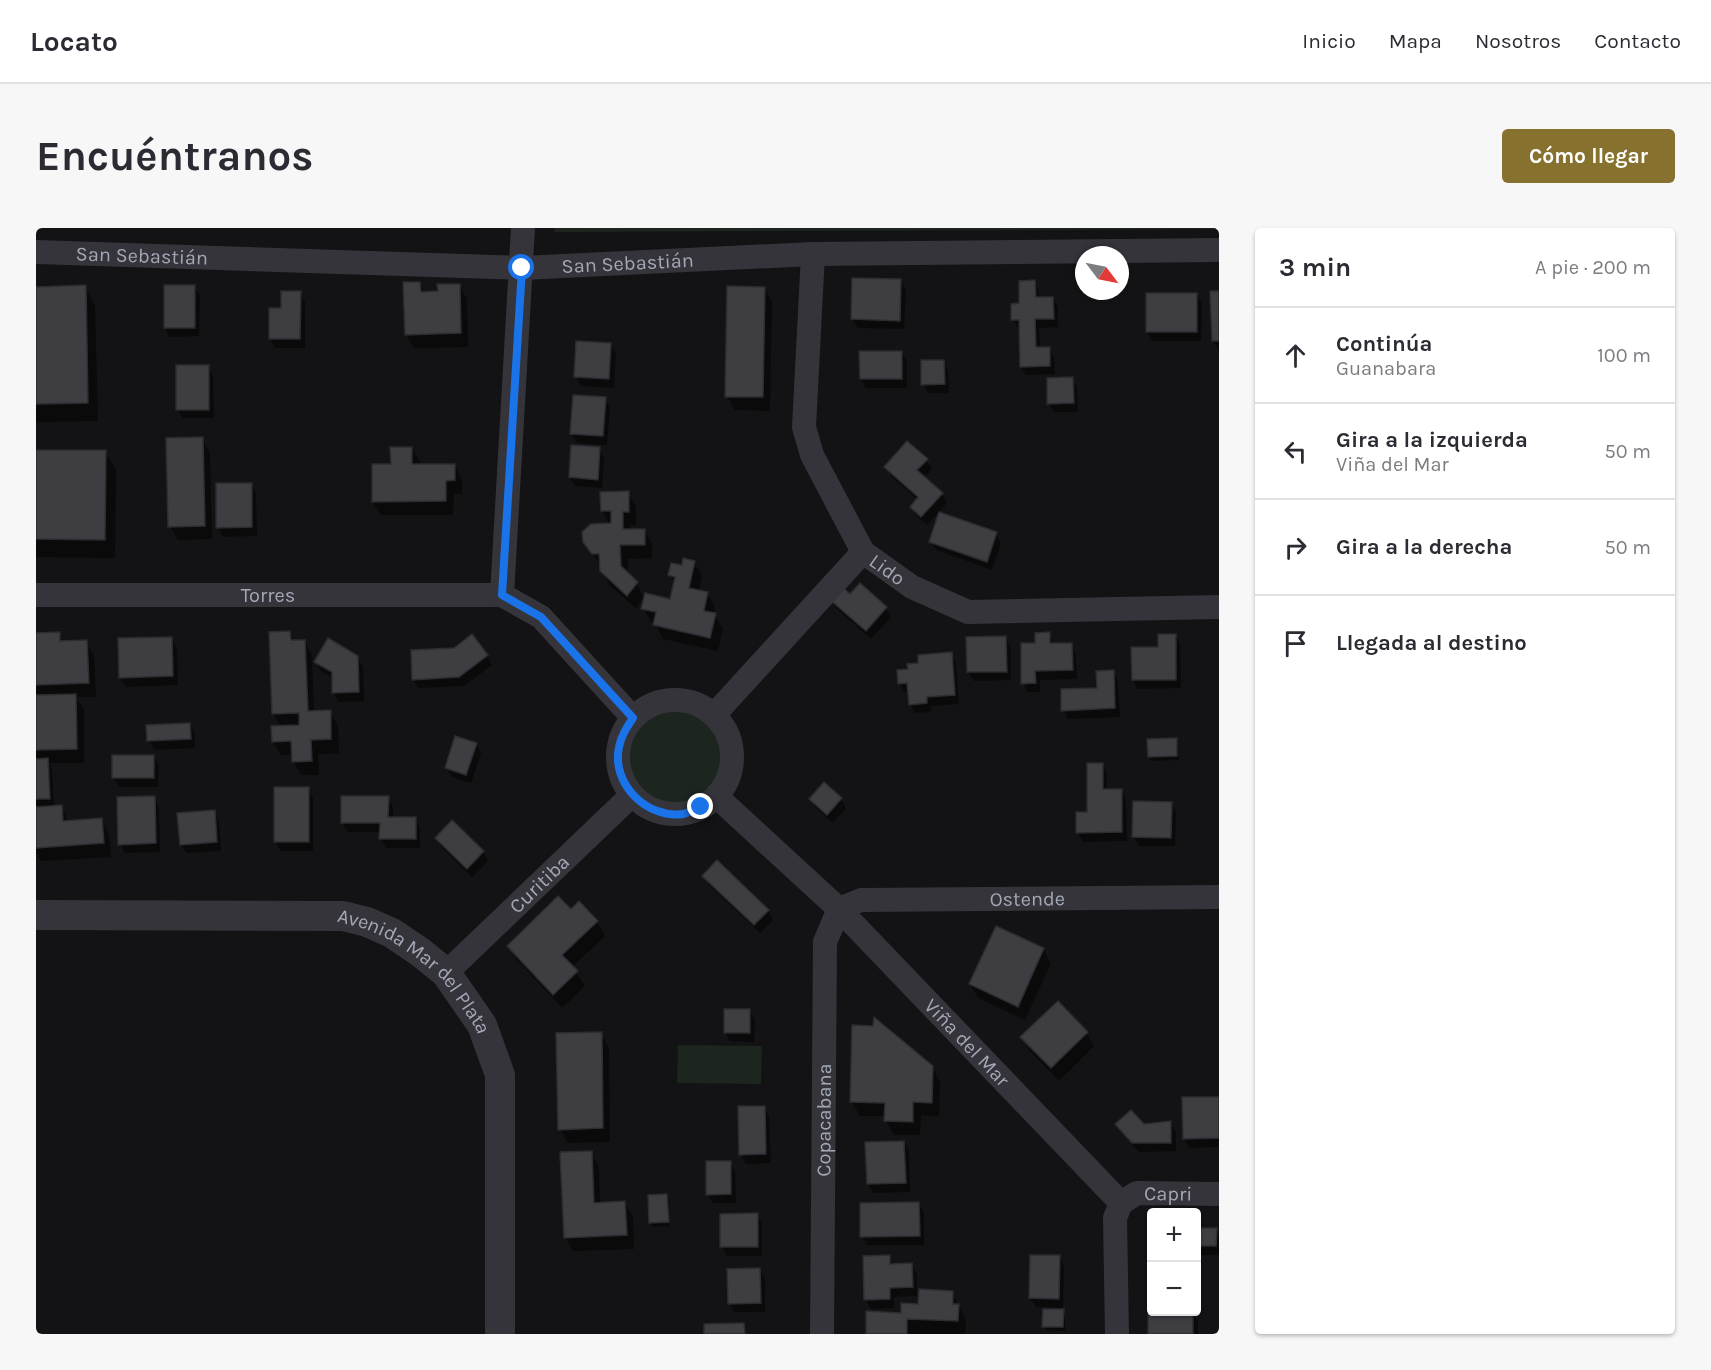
<!DOCTYPE html>
<html lang="es">
<meta charset="utf-8">
<style>
:root{--surface:#fff;--page:#f7f7f7;--text:#2b2b33;--muted:#7c7c81;--line:#e1e1e2;--accent:#86722e}
body{margin:0;font-family:Karla,sans-serif;background:var(--page);color:var(--text)}
.controls{position:absolute;right:18px;bottom:18px;display:grid;overflow:hidden;border-radius:6px;box-shadow:0 2px 4px #0004}
.controls button{width:54px;height:54px;display:grid;place-items:center;padding:0;border:0;border-bottom:2px solid var(--line);background:var(--surface);color:var(--text);font:30px sans-serif}
.compass{position:absolute;left:1039px;top:18px;width:54px;height:54px;border-radius:50%;background:var(--surface);box-shadow:0 2px 4px #0004;rotate:122deg}
.stop{position:absolute;width:18px;height:18px;margin:-14px;border:4px solid #1a73e8;border-radius:50%;background:#fff}
.stop.end{background:#1a73e8;border-color:#fff;box-shadow:0 2px 6px #0008}
.list{margin:0;padding:0;list-style:none}
h2{display:flex;justify-content:space-between;align-items:center;height:78px;margin:0;padding:0 24px;font-size:26px}
h2 small{font-size:20px;font-weight:400;color:var(--muted)}
.list li{display:grid;grid-template-columns:39px 1fr auto;gap:18px;align-items:center;box-sizing:border-box;height:96px;padding:0 24px;border-top:2px solid var(--line)}
.list b{display:block;font-size:22px;white-space:nowrap}
.list p{margin:0;font-size:20px;white-space:nowrap;color:var(--muted)}
.list em{font-size:20px;font-style:normal;color:var(--muted)}
.icon{flex:none;width:33px;height:33px;fill:none;stroke:currentColor;stroke-width:2;stroke-linecap:round;stroke-linejoin:round}
.map{position:relative;flex:none;width:1183px;height:1106px;overflow:hidden;border-radius:6px}
header{display:flex;align-items:center;gap:36px;box-sizing:border-box;height:84px;padding:0 30px;background:var(--surface);border-bottom:2px solid var(--line)}
header strong{font-size:28px}
nav{display:flex;gap:33px;margin-inline-start:auto;font-size:21px}
.intro{display:flex;align-items:center;justify-content:space-between;box-sizing:border-box;height:144px;padding:0 36px}
h1{margin:0;font-size:42px}
.button{padding:15px 27px;border-radius:6px;background:var(--accent);color:#fff;font-size:21px;font-weight:700}
main{display:flex;gap:36px;padding:0 36px}
aside{flex:1;background:var(--surface);border-radius:6px;box-shadow:0 2px 4px #0004}
.map>svg:first-child{display:block}
.green{fill:#1d251f}
.shadow{fill:#0007}
.building{fill:#3d3d42;stroke:#2d2d31;stroke-width:1.5}
.lines{fill:none;stroke-linecap:round;stroke-linejoin:round}
.minor{stroke:#34343a;stroke-width:24}
.tertiary{stroke:#34343a;stroke-width:30}
.route{stroke:#1a73e8;stroke-width:8}
.labels{text-anchor:middle;stroke-width:6;stroke-linejoin:round;paint-order:stroke}
.street-label{font-size:20px;fill:#a4a8b6;stroke:#0e0e10}
</style>
<header>
<strong>Locato</strong>
<nav><a>Inicio</a><a>Mapa</a><a>Nosotros</a><a>Contacto</a></nav>
</header>
<div class="intro"><h1>Encuéntranos</h1><a class="button">Cómo llegar</a></div>
<main>
<div class="map">
<svg width="1183" height="1106" viewBox="0 0 1183 1106">
<rect width="100%" height="100%" fill="#131315"/>
<!-- green -->
<g class="green">
<path d="M519 0H1183V1L518 4Z"/>
<circle cx="638" cy="528" r="48"/>
<path d="M642 817 726 818 725 856 641 855Z"/>
</g>
<!-- shadow -->
<g class="shadow">
<path d="M818 52 864 53 870 62 868 101 822 100 816 91Z"/>
<path d="M998 54 1003 63V71L1017 70 1022 79V99L1003 100 1004 120H1013L1018 129 1019 146 990 147 985 138 984 100H982L977 91Z"/>
<path d="M384 55 389 65H403L423 57 431 71 432 119 378 120 370 107Z"/>
<path d="M49 59 59 77 62 193 0 194V60Z"/>
<path d="M158 59 164 68 163 108 134 109 129 100Z"/>
<path d="M728 60 736 74 734 183 699 182 691 168Z"/>
<path d="M1176 64H1183V122L1177 113Z"/>
<path d="M264 65 269 74V120H239L234 111 246 81Z"/>
<path d="M1160 66 1166 75 1165 113H1116L1111 104Z"/>
<path d="M574 116 580 125 578 160 545 158 540 149Z"/>
<path d="M865 124 871 133V160H830L825 151Z"/>
<path d="M907 133 912 142 913 165H892L887 156Z"/>
<path d="M172 139 177 148 178 190H147L141 181Z"/>
<path d="M1036 151 1041 160 1042 184H1018L1013 175Z"/>
<path d="M569 171 574 180 571 217 541 215 536 206Z"/>
<path d="M166 211 174 224 176 311 142 312 134 298Z"/>
<path d="M376 220 384 234V238L418 237 426 251V266H418L417 287H345L337 274 356 237Z"/>
<path d="M563 221 568 230 566 260 539 258 534 249Z"/>
<path d="M0 223 69 224 80 242 79 330 0 329Z"/>
<path d="M890 232 896 241 888 250 906 266 911 275 891 297 881 288 875 279 882 272 855 248 850 239Z"/>
<path d="M215 256 220 265 221 308 187 309 182 299Z"/>
<path d="M592 265 600 279V297H594V303L608 302 616 316V330L592 331V347L600 355 608 369 600 380 573 357 565 339 548 313 574 297 566 283Z"/>
<path d="M960 306 965 315 956 342 900 322 895 313Z"/>
<path d="M658 334 666 348 663 363 671 365 679 379 678 386 687 400 682 423 627 411 619 395 615 394 607 380 635 372 639 356 634 347Z"/>
<path d="M814 368 850 380 855 389 835 411 800 380 795 371Z"/>
<path d="M254 405 259 414 268 413 276 427 278 484H294L302 498 303 525 282 526 283 547H265L257 533V527H245L237 514 245 499 237 486Z"/>
<path d="M23 406 28 415 50 414 58 428 60 469H40L48 482V535H13L16 541 18 579H25L33 594 65 592 73 606 75 629 5 633 0 625V407Z"/>
<path d="M1013 406 1018 417H1035L1040 426 1041 451 1004 452V464H992L987 455 1001 416Z"/>
<path d="M1139 407 1144 416 1145 460 1102 461 1097 452 1124 421Z"/>
<path d="M135 410 141 419 142 457 90 459 84 450Z"/>
<path d="M969 410 975 419V452L938 453 932 444Z"/>
<path d="M915 426 920 435 923 476 895 478V484L879 485 874 476 873 464H868L863 455 873 443Z"/>
<path d="M451 428 456 437 428 458 382 460 377 451Z"/>
<path d="M321 429 327 439 328 473 303 474 298 465 297 450 285 443 280 434Z"/>
<path d="M1077 444 1082 453 1084 489 1032 491 1027 482 1063 461Z"/>
<path d="M153 496 159 505V520L118 522 113 513Z"/>
<path d="M1140 512 1142 516 1143 532 1115 533 1113 529Z"/>
<path d="M440 516 445 525 435 555 416 549 410 540Z"/>
<path d="M117 528 123 537 122 559H83L77 550Z"/>
<path d="M1066 537 1071 546V563L1085 562 1090 571 1091 613 1047 614 1042 605 1053 585Z"/>
<path d="M788 556 805 571 810 580 797 595 780 580 774 571Z"/>
<path d="M272 561 277 570V623H245L239 614Z"/>
<path d="M118 570 123 579 124 624 89 625 84 616Z"/>
<path d="M352 570 357 579V590L379 591 384 600V620H350L345 610V604H312L306 595Z"/>
<path d="M1135 575 1140 584 1139 618H1103L1098 609Z"/>
<path d="M178 583 183 592 185 623 150 625 145 616Z"/>
<path d="M401 610 447 624 452 633 436 649 406 620Z"/>
<path d="M668 648 732 683 737 692 724 705 673 657Z"/>
<path d="M561 694 569 708 536 739 549 758 526 780 481 732 473 718Z"/>
<path d="M1007 721 1015 735 989 792 942 770 934 756Z"/>
<path d="M713 783 719 792 718 814 694 813 689 804Z"/>
<path d="M1050 805 1058 818 1023 853 994 823 986 809Z"/>
<path d="M565 806 573 820 574 914 532 915 524 901Z"/>
<path d="M896 839 904 853 903 888 885 887 884 907H858L850 893V888H824L816 874Z"/>
<path d="M1183 870V919L1153 920 1148 910 1147 871Z"/>
<path d="M728 879 733 888 735 935 710 936 705 927Z"/>
<path d="M1134 895 1140 904V923L1103 924 1086 905 1081 896 1107 897Z"/>
<path d="M868 914 873 923 874 964 837 965 832 956Z"/>
<path d="M555 925 563 939 564 976 589 975 597 989 598 1021 537 1023 529 1009Z"/>
<path d="M694 934 699 943 700 975H677L671 966Z"/>
<path d="M630 967 633 971 634 998 617 999 615 995 613 968Z"/>
<path d="M883 976 888 985V1017H831L826 1008Z"/>
<path d="M721 987 726 996V1028H691L686 1019Z"/>
<path d="M1160 1001H1180L1183 1007V1027H1160Z"/>
<path d="M853 1029 858 1037H875L881 1046V1068L858 1069V1080L835 1081 830 1072Z"/>
<path d="M1023 1029 1028 1038 1027 1080 1000 1079 994 1070Z"/>
<path d="M724 1042 729 1051V1084H698L693 1075Z"/>
<path d="M916 1064 930 1092 929 1106H831L884 1077Z"/>
<path d="M1027 1083 1029 1087V1103L1010 1102 1008 1098Z"/>
<path d="M1156 1085 1162 1094V1106H1113Z"/>
</g>
<!-- building -->
<g class="building">
<path d="M816 50 865 51 864 93 815 91Z"/>
<path d="M999 52 1000 69H1017L1018 91H999L1000 119H1014V138L984 139 983 92H975V76L983 75V53Z"/>
<path d="M367 54H384L385 64 402 63 401 56H424L425 105 369 107Z"/>
<path d="M50 57 52 175 0 176V59Z"/>
<rect x="128" y="57" width="31" height="43"/>
<path d="M691 58 729 59 727 169H689Z"/>
<path d="M245 63H265L264 111H233V80H245Z"/>
<path d="M1174 63H1183V113H1176Z"/>
<rect x="1110" y="65" width="51" height="39"/>
<path d="M540 113 575 115 573 151 538 149Z"/>
<path d="M823 123H866V151H824Z"/>
<path d="M885 132H908L909 156 885 157Z"/>
<rect x="140" y="137" width="33" height="45"/>
<path d="M1037 149 1038 175 1011 176V150Z"/>
<path d="M537 167 570 169 567 208 534 206Z"/>
<path d="M167 209 169 298 132 299 130 210Z"/>
<path d="M871 213 892 231 881 242 907 265 885 289 874 279 882 269 848 239Z"/>
<path d="M535 217 564 219 562 252 533 249Z"/>
<path d="M354 219H376V236H419V252L410 253V273L336 274V236H355Z"/>
<path d="M0 222H70L69 312 0 311Z"/>
<path d="M180 255H216V299L180 300Z"/>
<path d="M593 263V284H587V301H609V317H584L585 338 602 354 591 368 564 343 563 326H556L547 314 546 304 555 296 575 295V283H565L564 264Z"/>
<path d="M903 284 961 304 951 334 893 314Z"/>
<path d="M647 330 659 333 653 360 672 364 668 383 680 385 674 410 617 397 620 384 605 381 609 365 634 371 639 349 632 347 635 335 646 337Z"/>
<path d="M824 355 851 379 830 403 793 371 804 357 814 366Z"/>
<path d="M254 403 255 412H269L272 483 295 482V511L275 512 276 533 256 534 255 513 236 514 235 498 263 497V485L236 486 233 404Z"/>
<path d="M24 404V413L51 412 53 455 0 457V405Z"/>
<path d="M1014 404V415H1036L1037 442 999 443 1000 455 985 456V415H999V405Z"/>
<path d="M436 406 452 427 423 449 376 452 375 422 418 420Z"/>
<path d="M1122 406H1140V452H1096L1095 419H1122Z"/>
<path d="M970 408 971 444H931L930 409Z"/>
<path d="M136 409 137 448 83 450 82 410Z"/>
<path d="M292 410 322 428 323 464 296 465V444L278 434Z"/>
<path d="M916 424 919 467 891 469V475L873 477 871 455 862 456 861 442 872 441 871 436 882 435V427Z"/>
<path d="M1078 442 1079 480 1025 483V461L1061 460 1060 443Z"/>
<path d="M40 466 41 521 0 522V467Z"/>
<path d="M154 495 155 511 111 513 110 497Z"/>
<path d="M419 508 441 515 430 547 409 540Z"/>
<path d="M1141 510V528L1112 529 1111 511Z"/>
<rect x="76" y="527" width="42" height="23"/>
<path d="M12 530 14 571H0V531Z"/>
<path d="M1051 535H1067V561H1086V604L1040 605V584H1051Z"/>
<path d="M788 554 806 570 791 587 773 571Z"/>
<rect x="238" y="559" width="35" height="55"/>
<path d="M119 568 120 615 82 617 81 569Z"/>
<path d="M305 568H353L352 589H380V611H343L344 595H305Z"/>
<path d="M1097 573 1136 574 1135 610 1096 609Z"/>
<path d="M26 577 27 593 66 590 68 615 0 620V579Z"/>
<path d="M179 582 181 614 144 617 141 585Z"/>
<path d="M416 592 448 623 431 641 399 610Z"/>
<path d="M681 632 733 682 718 697 666 648Z"/>
<path d="M522 668 535 681 543 673 562 693 526 727 542 743 517 767 471 718Z"/>
<path d="M960 698 1008 720 982 779 933 756Z"/>
<path d="M1022 773 1052 804 1015 840 984 809Z"/>
<rect x="688" y="781" width="26" height="24"/>
<path d="M838 789 897 838 896 875 877 874V894L848 893 849 875 814 874 816 797 837 798Z"/>
<path d="M566 804 567 900 522 902 520 805Z"/>
<path d="M1146 869H1183V910L1147 911Z"/>
<path d="M702 878H729L730 926 703 927Z"/>
<path d="M1095 882 1108 896 1135 893V915H1096L1079 896Z"/>
<path d="M868 913 870 955 831 956 829 914Z"/>
<path d="M556 923 558 975 589 973 591 1007 528 1010 524 924Z"/>
<path d="M670 933H695V966L670 967Z"/>
<path d="M631 966 633 994 613 995 612 967Z"/>
<path d="M883 974 884 1008 824 1009V975Z"/>
<path d="M722 985V1019H684V986Z"/>
<path d="M1160 1000H1181L1180 1018H1160Z"/>
<path d="M854 1027V1036L876 1035 877 1059 854 1060V1071L828 1072 827 1028Z"/>
<path d="M994 1027H1024L1023 1071 993 1070Z"/>
<path d="M724 1040 725 1075 692 1076 691 1041Z"/>
<path d="M883 1061 917 1063V1076H923L922 1093 871 1091V1106H830V1083L865 1085V1075L882 1076Z"/>
<path d="M1007 1081H1028L1027 1099H1006Z"/>
<path d="M1112 1083 1157 1084V1106H1112Z"/>
<path d="M708 1095 709 1106H668V1096Z"/>
</g>
<g class="lines">
<!-- minor -->
<g class="minor">
<path id="s1" d="M0 24 486 40 777 26 1183 22"/>
<path id="s2" d="M777 26 768 199 776 227 827 324 876 359 932 384 1183 379"/>
<path id="s3" d="M0 367H466"/>
<path d="M466 367 487 0"/>
<path d="M466 367 505 389 597 490"/>
<circle cx="639" cy="529" r="57"/>
<path d="M678 487 827 324"/>
<path id="s4" d="M680 568 803 681 1085 975 1079 990 1081 1106"/>
<path id="s5" d="M410 745 596 567"/>
<path id="s6" d="M1085 975 1101 965 1183 966"/>
<path id="s7" d="M786 1106 789 714 803 681 825 672 1183 669"/>
</g>
<!-- tertiary -->
<path class="tertiary" id="s8" d="M0 687 307 688 331 694 356 705 384 724 410 745 446 797 464 847V1106"/>
</g>
<g class="lines">
<!-- route -->
<path class="route" d="M486 40 466 367 505 389 597 490C591 499 585 508 583 519 575 556 611 591 647 586 653 585 660 581 665 579"/>
</g>
<g class="labels">
<!-- street labels -->
<g class="street-label">
<text dy="7" stroke="none"><textPath href="#s1" startOffset="106">San Sebastián</textPath></text>
<text dy="7" stroke="none"><textPath href="#s1" startOffset="592">San Sebastián</textPath></text>
<text dy="7" stroke="none"><textPath href="#s2" startOffset="342">Lido</textPath></text>
<text dy="7" stroke="none"><textPath href="#s3" startOffset="232">Torres</textPath></text>
<text dy="7" stroke="none"><textPath href="#s5" startOffset="129">Curitiba</textPath></text>
<text dy="7" stroke="none"><textPath href="#s7" startOffset="618">Ostende</textPath></text>
<text dy="7" stroke="none"><textPath href="#s8" startOffset="400">Avenida Mar del Plata</textPath></text>
<text dy="7" stroke="none"><textPath href="#s4" startOffset="352">Viña del Mar</textPath></text>
<text dy="7" stroke="none"><textPath href="#s7" startOffset="214">Copacabana</textPath></text>
<text dy="7" stroke="none"><textPath href="#s6" startOffset="50">Capri</textPath></text>
</g>
</g>
</svg>
<div class="controls">
<button>+</button>
<button>−</button>
</div>
<svg class="compass" viewBox="-18 -18 36 36"><path d="M0-13l5 13h-10z" fill="#e53935"/><path d="M0 13l5-13h-10z" fill="#7c7c81"/></svg>
<div class="stop" style="left:486px;top:40px"></div>
<div class="stop end" style="left:665px;top:579px"></div>
</div>
<aside>
<h2>3 min<small>A pie · 200 m</small></h2>
<ul class="list">
<li><svg class="icon" aria-label="ahead" viewBox="0 0 24 24"><path d="M12 20V5M6 11l6-6 6 6"/></svg><div><b>Continúa</b><p>Guanabara</p></div><em>100 m</em></li>
<li><svg class="icon" aria-label="left" viewBox="0 0 24 24"><path d="M17 20v-9H6M10 6l-5 5 5 5"/></svg><div><b>Gira a la izquierda</b><p>Viña del Mar</p></div><em>50 m</em></li>
<li><svg class="icon" aria-label="right" viewBox="0 0 24 24"><path d="M7 20v-9h11M14 6l5 5-5 5"/></svg><div><b>Gira a la derecha</b></div><em>50 m</em></li>
<li><svg class="icon" aria-label="arrive" viewBox="0 0 24 24"><path d="M6 21V4h12l-3 4 3 4H6"/></svg><div><b>Llegada al destino</b></div></li>
</ul>
</aside>
</main>
